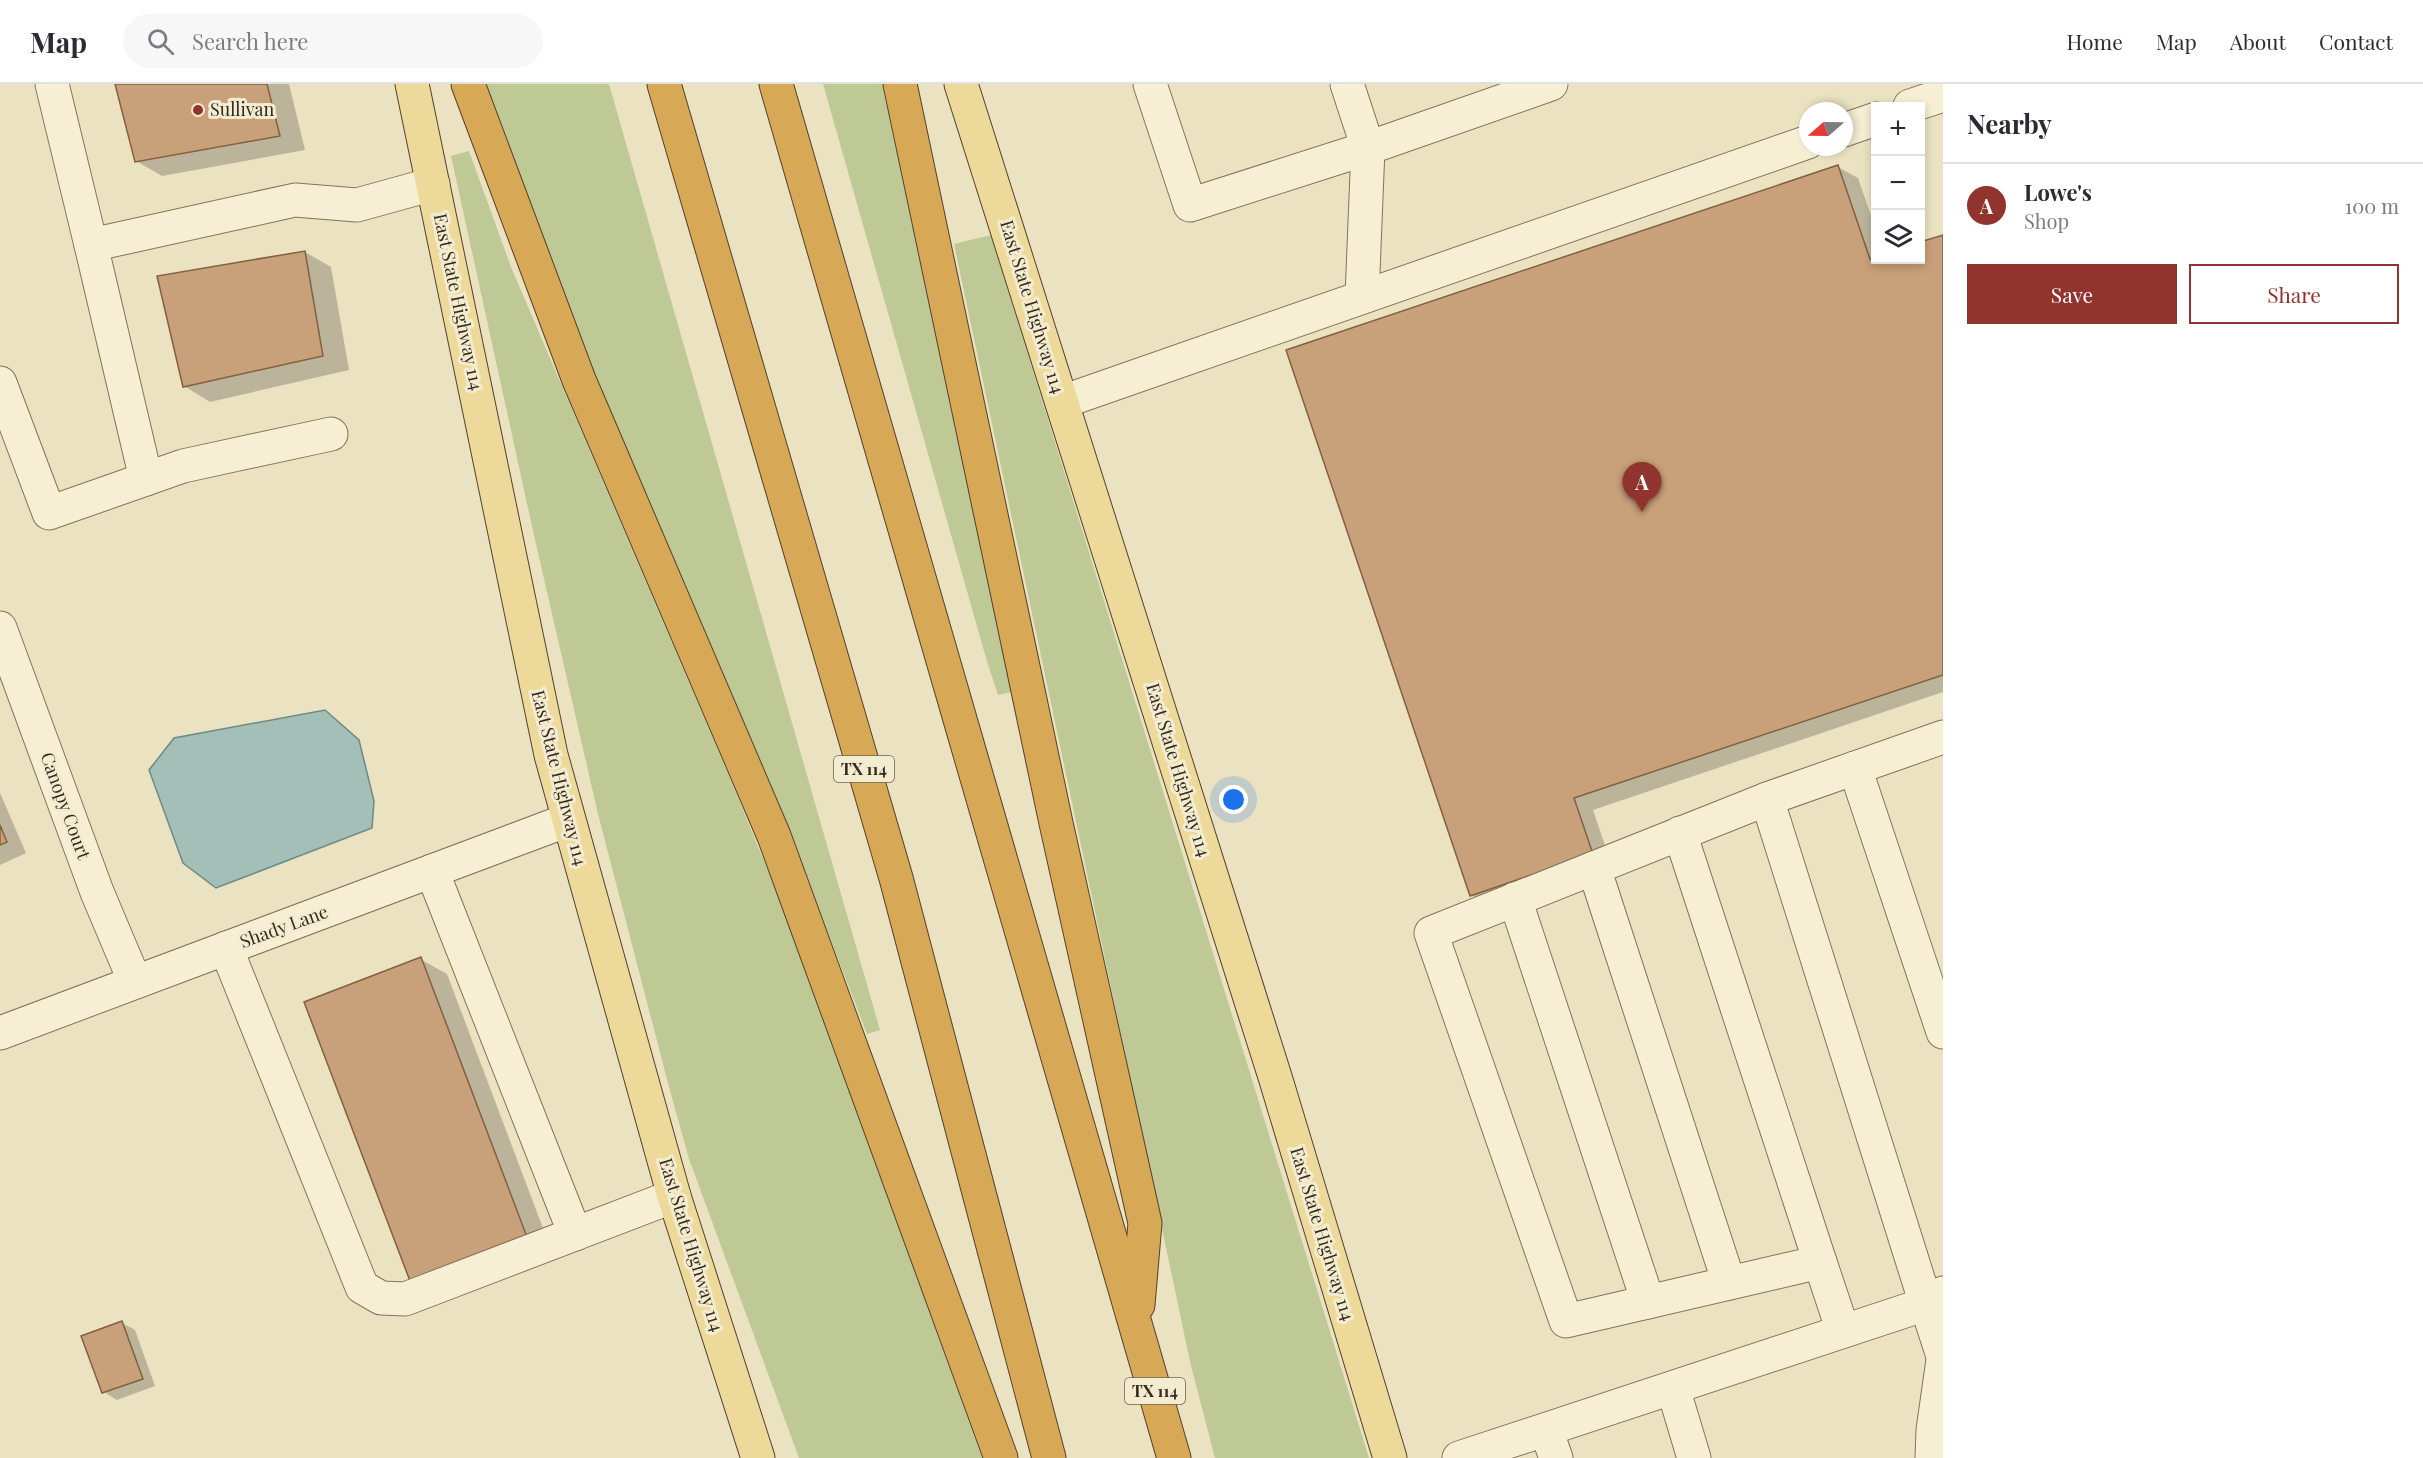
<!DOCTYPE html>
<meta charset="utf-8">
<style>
:root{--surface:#fff;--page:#f7f7f7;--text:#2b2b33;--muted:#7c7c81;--line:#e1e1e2;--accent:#90342d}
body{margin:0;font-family:"Playfair Display",serif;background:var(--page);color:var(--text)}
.controls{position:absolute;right:18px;top:18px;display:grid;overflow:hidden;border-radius:0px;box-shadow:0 3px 9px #0003}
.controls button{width:54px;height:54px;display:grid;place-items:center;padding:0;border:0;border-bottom:2px solid var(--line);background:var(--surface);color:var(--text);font:30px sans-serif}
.compass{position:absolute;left:1799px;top:18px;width:54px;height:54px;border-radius:50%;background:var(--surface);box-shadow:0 3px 9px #0003;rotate:250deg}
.you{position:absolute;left:1234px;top:716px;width:21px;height:21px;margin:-15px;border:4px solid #fff;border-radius:50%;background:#1a73e8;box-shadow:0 0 0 9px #1a73e833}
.badge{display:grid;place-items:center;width:39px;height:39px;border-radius:50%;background:var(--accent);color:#fff;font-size:20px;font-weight:700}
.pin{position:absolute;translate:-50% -50px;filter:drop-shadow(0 2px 3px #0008)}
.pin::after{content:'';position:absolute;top:32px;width:21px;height:18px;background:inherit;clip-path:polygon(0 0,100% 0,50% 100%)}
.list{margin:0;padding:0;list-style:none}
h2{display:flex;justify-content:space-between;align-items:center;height:78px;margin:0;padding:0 24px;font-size:26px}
h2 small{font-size:20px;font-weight:400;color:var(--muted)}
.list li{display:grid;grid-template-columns:39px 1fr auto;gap:18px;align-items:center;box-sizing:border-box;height:84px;padding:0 24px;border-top:2px solid var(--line)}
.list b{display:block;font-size:22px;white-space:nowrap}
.list p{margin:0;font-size:20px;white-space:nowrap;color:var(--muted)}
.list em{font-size:20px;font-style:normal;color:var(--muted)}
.actions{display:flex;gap:12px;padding:18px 24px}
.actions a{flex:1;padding:14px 0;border:2px solid var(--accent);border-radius:0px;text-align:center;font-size:21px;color:var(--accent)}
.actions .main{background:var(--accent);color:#fff}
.icon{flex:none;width:33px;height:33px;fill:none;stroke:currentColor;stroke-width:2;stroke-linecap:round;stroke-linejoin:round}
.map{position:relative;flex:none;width:1943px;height:1374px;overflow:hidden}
header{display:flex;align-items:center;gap:36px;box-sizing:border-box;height:84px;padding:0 30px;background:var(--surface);border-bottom:2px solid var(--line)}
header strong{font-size:28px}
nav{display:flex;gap:33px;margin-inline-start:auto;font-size:21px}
.search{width:420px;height:54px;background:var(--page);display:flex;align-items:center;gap:15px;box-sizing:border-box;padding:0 21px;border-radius:33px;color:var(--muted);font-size:22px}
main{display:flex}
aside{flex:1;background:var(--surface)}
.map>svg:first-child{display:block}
.green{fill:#bfc996}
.water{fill:#a4beb8;stroke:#6c8b86;stroke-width:1.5}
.shadow{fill:#0003}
.building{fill:#c8a079;stroke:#826041;stroke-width:1.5}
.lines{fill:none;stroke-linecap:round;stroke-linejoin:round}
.minor-casing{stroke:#84735a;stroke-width:35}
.major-casing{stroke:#52412e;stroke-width:35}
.highway-casing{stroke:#52412e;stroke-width:35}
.minor{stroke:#f7efd4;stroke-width:33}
.major{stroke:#edda9b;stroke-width:33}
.highway{stroke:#d7a855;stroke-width:33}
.poi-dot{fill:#90342d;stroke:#f3ecd1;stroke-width:2}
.labels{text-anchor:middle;stroke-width:6;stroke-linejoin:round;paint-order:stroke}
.shield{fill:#f3ecd1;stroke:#6e6453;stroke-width:1.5}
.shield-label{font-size:16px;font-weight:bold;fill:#352a1d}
.poi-label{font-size:18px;fill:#352a1d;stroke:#f3ecd1;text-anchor:start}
.street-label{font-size:18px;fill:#352a1d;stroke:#f3ecd1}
</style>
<header>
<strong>Map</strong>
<div class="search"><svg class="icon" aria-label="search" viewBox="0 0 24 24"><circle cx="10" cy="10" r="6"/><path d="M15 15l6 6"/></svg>Search here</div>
<nav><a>Home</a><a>Map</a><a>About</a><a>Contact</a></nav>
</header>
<main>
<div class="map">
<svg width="1943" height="1374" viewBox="0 0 1943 1374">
<rect width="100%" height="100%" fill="#ebe2c1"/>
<!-- green -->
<g class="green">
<path d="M475 0H609L880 946 867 950 826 844 669 474Z"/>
<path d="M823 0H890L1015 607 998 611 986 574Z"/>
<path d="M469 67 511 183 732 699 784 826 982 1374H799L689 1075 669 1003 598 730 533 447 451 72Z"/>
<path d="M991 151 1369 1374H1215L1191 1282 954 160Z"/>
</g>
<!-- water -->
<path class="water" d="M325 626 359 656 374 717 372 744 216 804 183 779 149 686 174 654Z"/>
<!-- shadow -->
<g class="shadow">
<path d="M117 0H289L305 66 162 92 136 77Z"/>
<path d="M1838 83 1858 94 1876 146V176H1920L1943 152V608L1593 726 1612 782 1491 822 1471 811Z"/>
<path d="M305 168 331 183 349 286 210 318 184 302 158 193Z"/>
<path d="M0 709 26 769 0 781Z"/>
<path d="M420 875 447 890 552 1168 438 1212Z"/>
<path d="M122 1239 135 1246 155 1302 117 1316 104 1308 83 1253Z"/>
</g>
<!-- building -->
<g class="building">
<path d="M115 0H267L280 52 135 78Z"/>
<path d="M1838 81 1870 175 1876 173V176H1920V158L1943 151V591L1574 714 1593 770 1470 812 1286 266Z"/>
<path d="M305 167 323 272 183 303 157 192Z"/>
<path d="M0 741 7 758 0 761Z"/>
<path d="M421 873 527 1153 410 1197 304 918Z"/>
<path d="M122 1237 143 1295 102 1309 81 1252Z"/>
</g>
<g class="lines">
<!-- minor casing -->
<g class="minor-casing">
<g id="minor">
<path d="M52 0 91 161 295 116 357 121 433 100"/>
<path d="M1150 0 1190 121 1368 64 1551 0"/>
<path d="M1347 0 1368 64 1362 213"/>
<path d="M1910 22 1943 11"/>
<path d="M1844 46 1876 35"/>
<path d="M91 161 146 395"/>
<path d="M0 299 49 429 183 382 331 350"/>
<path d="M1062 318 1808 58"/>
<path d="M0 544 97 808 135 898"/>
<path d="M1855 684 1943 948"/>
<path d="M1767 715 1431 849 1566 1237 1820 1178 1843 1247"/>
<path d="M1680 749 1820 1178"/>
<path d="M1594 784 1729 1199"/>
<path d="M432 787 575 1150"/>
<path d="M1515 815 1648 1218"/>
<path d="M226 864 362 1203 381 1214 405 1215 674 1112"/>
<path d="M0 949 568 736"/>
<path d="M1943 1209 1926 1220 1943 1272"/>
<path d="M1673 1304 1694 1374"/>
<path d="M1546 1346 1556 1374"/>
<path d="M1459 1374 1926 1220 1767 715 1943 653"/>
<path d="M1932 1374 1933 1346 1943 1276"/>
</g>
</g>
<!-- major casing -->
<g class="major-casing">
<g id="major">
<path d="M412 0 551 671 674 1112 758 1374"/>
<path d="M961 0 1276 996 1390 1374"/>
</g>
</g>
<!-- highway casing -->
<g class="highway-casing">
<g id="highway">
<path d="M468 0 579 296 774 752 1001 1374"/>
<path d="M664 0 896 794 1049 1374"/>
<path d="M776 0 1174 1374"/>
<path d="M900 0 1056 739 1145 1139 1138 1221"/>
</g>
</g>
<!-- minor -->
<use href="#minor" class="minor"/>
<!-- major -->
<use href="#major" class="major"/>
<!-- highway -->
<use href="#highway" class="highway"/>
</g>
<!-- markers -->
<circle class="poi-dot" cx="198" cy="26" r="6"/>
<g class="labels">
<!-- shield labels -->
<g class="shield">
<rect x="834" y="672" width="60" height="26" rx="4.5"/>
<rect x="1125" y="1294" width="60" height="26" rx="4.5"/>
</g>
<g class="shield-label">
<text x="864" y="691">TX 114</text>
<text x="1155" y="1313">TX 114</text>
</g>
<!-- poi labels -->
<g class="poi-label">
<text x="210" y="32">Sullivan</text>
</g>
<!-- street labels -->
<g class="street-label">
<text transform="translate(458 218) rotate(78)" y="6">East State Highway 114</text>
<text transform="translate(1032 223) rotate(73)" y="6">East State Highway 114</text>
<text transform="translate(1178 686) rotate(73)" y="6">East State Highway 114</text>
<text transform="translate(559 694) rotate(76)" y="6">East State Highway 114</text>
<text transform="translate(65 722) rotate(70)" y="6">Canopy Court</text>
<text transform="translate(284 843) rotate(-20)" y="6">Shady Lane</text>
<text transform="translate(1322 1150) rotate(73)" y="6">East State Highway 114</text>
<text transform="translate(691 1161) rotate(73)" y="6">East State Highway 114</text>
</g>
</g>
</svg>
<div class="controls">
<button>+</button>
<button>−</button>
<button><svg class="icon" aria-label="layers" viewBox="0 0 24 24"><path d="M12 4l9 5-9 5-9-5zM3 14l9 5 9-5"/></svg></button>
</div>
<svg class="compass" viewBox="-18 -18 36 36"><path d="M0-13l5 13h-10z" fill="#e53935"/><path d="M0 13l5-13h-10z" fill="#7c7c81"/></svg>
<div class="you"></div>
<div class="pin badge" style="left:1642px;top:428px">A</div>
</div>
<aside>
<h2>Nearby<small></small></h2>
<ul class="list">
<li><span class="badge">A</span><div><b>Lowe's</b><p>Shop</p></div><em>100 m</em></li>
</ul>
<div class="actions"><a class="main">Save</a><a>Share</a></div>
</aside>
</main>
